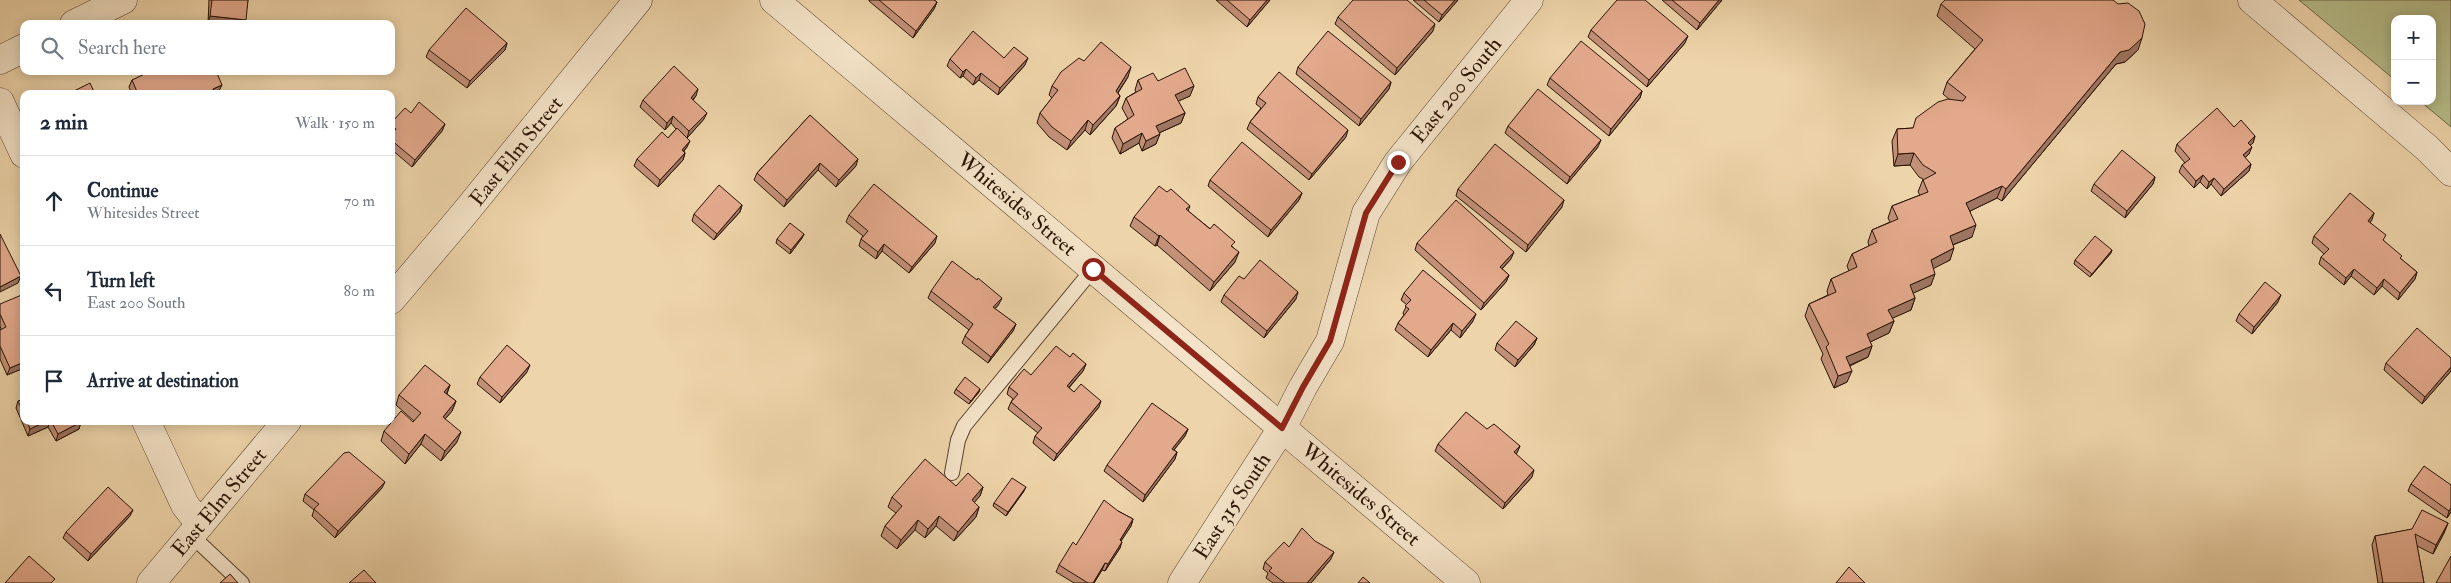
<!DOCTYPE html>
<meta charset="utf-8">
<style>
:root{--surface:#fff;--page:#f2f2f3;--text:#1f2937;--muted:#747a83;--line:#e0e1e3}
body{margin:0;font-family:"IM FELL Double Pica",serif;background:var(--page);color:var(--text)}
.controls{position:absolute;right:15px;top:15px;display:grid;overflow:hidden;border-radius:10px;box-shadow:0 2px 12px #0003}
.controls button{width:45px;height:45px;display:grid;place-items:center;padding:0;border:0;border-bottom:1px solid var(--line);background:var(--surface);color:var(--text);font:25px sans-serif}
.stop{position:absolute;width:15px;height:15px;margin:-11px;border:4px solid #8f2418;border-radius:50%;background:#fff}
.stop.end{background:#8f2418;border-color:#fff;box-shadow:0 1px 5px #0008}
.list{margin:0;padding:0;list-style:none}
h2{display:flex;justify-content:space-between;align-items:center;height:65px;margin:0;padding:0 20px;font-size:21px}
h2 small{font-size:16px;font-weight:400;color:var(--muted)}
.list li{display:grid;grid-template-columns:32px 1fr auto;gap:15px;align-items:center;box-sizing:border-box;height:90px;padding:0 20px;border-top:1px solid var(--line)}
.list b{display:block;font-size:19px;white-space:nowrap}
.list p{margin:0;font-size:16px;white-space:nowrap;color:var(--muted)}
.list em{font-size:16px;font-style:normal;color:var(--muted)}
.icon{flex:none;width:28px;height:28px;fill:none;stroke:currentColor;stroke-width:2;stroke-linecap:round;stroke-linejoin:round}
.map{position:relative;flex:none;width:2451px;height:583px;overflow:hidden}
.search{position:absolute;background:var(--surface);box-shadow:0 2px 12px #0003;left:20px;top:20px;width:375px;height:55px;display:flex;align-items:center;gap:12px;box-sizing:border-box;padding:0 18px;border-radius:10px;color:var(--muted);font-size:19px}
.panel{position:absolute;background:var(--surface);box-shadow:0 2px 12px #0003;left:20px;top:90px;width:375px;height:335px;border-radius:10px}
.map>svg:first-child{display:block}
.green{fill:#b6bd8a;stroke:#706847}
.lines{fill:none;stroke-linecap:round;stroke-linejoin:round}
.service-casing{stroke:#5a432e;stroke-width:16}
.minor-casing{stroke:#5a432e;stroke-width:29}
.service{stroke:#f4e3c8;stroke-width:14}
.minor{stroke:#f4e3c8;stroke-width:28}
.wall{fill:#c39178;stroke:#291304}
.shaded-wall{fill:#9f7662;stroke:#291304}
.building{fill:#e3a98c;stroke:#291304}
.route{stroke:#8f2418;stroke-width:6}
.labels{text-anchor:middle;stroke-width:4;stroke-linejoin:round;paint-order:stroke}
.street-label{font-size:21px;fill:#291304;stroke:#f4e3c8}
</style>
<div class="map">
<svg width="2451" height="583" viewBox="0 0 2451 583">
<rect width="100%" height="100%" fill="#eed4aa"/>
<filter id="stains"><feTurbulence type="fractalNoise" baseFrequency=".004" numOctaves="4"/><feColorMatrix values="0 0 0 0 .2 0 0 0 0 .09 0 0 0 0 .02 0 0 0 .5 -.17"/></filter>
<radialGradient id="worn" r=".72"><stop offset=".6" stop-color="#630" stop-opacity="0"/><stop offset="1" stop-color="#630" stop-opacity=".3"/></radialGradient>
<!-- green -->
<path class="green" d="M2299 0H2451V127L2420 101H2432V19H2395V80Z"/>
<g class="lines">
<!-- service casing -->
<g class="service-casing">
<g id="service">
<path d="M952 473 958 440 964 426 1093 269"/>
<path d="M191 535 242 583"/>
</g>
</g>
<!-- minor casing -->
<g class="minor-casing">
<g id="minor">
<path d="M774 0 1466 583"/>
<path d="M2252 0 2427 148 2451 172"/>
<path d="M74 24 123 0"/>
<path d="M0 60 24 48"/>
<path d="M0 102 24 154"/>
<path d="M391 300 463 215 638 0"/>
<path d="M146 421 185 505 200 524"/>
<path d="M151 583 287 421"/>
<path d="M1182 583 1282 428 1303 387 1330 341 1366 213 1398 162 1529 0"/>
</g>
</g>
<!-- service -->
<use href="#service" class="service"/>
<!-- minor -->
<use href="#minor" class="minor"/>
</g>
<!-- wall -->
<g class="wall">
<path d="M209 0H248L244 24 208 23Z"/>
<path d="M869 0H934L937 2 934 9 913 38 869 1Z"/>
<path d="M1216 0H1270L1247 27Z"/>
<path d="M1413 0H1458L1439 22Z"/>
<path d="M1662 0H1722L1697 30Z"/>
<path d="M1941 4 2138 50 2125 62 2116 64 2002 201 1997 198 1970 211 1972 237 1953 245 1950 260 1933 268 1931 285 1913 293 1915 298 1911 310 1892 318 1894 321 1889 333 1870 342 1872 346 1868 357 1850 366 1847 382 1834 388 1821 359 1823 354 1805 316 1809 304 1828 295 1827 291 1831 279 1849 271 1847 266 1852 254 1869 246 1868 242 1872 230 1890 222 1888 218 1892 206 1920 195 1918 192 1923 179 1919 177 1910 165 1894 166 1892 141 1897 129 1913 128 1950 100 1943 94 1947 82 1975 49 1937 16Z"/>
<path d="M1338 17 1433 31 1395 75 1335 24Z"/>
<path d="M1591 30 1685 43 1647 87 1588 37Z"/>
<path d="M507 43 505 50 467 88 426 57 429 50Z"/>
<path d="M1004 58 1025 65 998 95 979 80 973 85 963 76 960 78 947 66 950 59Z"/>
<path d="M1084 61 1128 77 1118 93 1120 96 1116 106 1090 135 1085 130 1067 150 1049 137 1037 123 1040 113 1052 98 1049 95 1052 86Z"/>
<path d="M1298 67 1391 82 1389 89 1359 126 1296 74Z"/>
<path d="M1550 78 1642 91 1640 98 1609 136 1547 85Z"/>
<path d="M132 80 219 91 215 94H132L129 87Z"/>
<path d="M1138 80 1158 81 1190 96 1178 101 1185 113 1181 123 1159 133 1156 144 1142 151 1139 143 1120 154 1112 138 1115 128 1128 119 1122 108 1126 98 1136 92 1135 90Z"/>
<path d="M696 96 693 100 704 119 687 138V147L684 151 685 153 683 160 658 187 634 166 637 159 668 138 676 129 671 123 665 130 640 107 643 100Z"/>
<path d="M1258 97 1346 137 1309 180 1247 129 1250 122 1261 108 1256 104Z"/>
<path d="M411 113 445 124 442 131 412 167 391 149V123Z"/>
<path d="M810 115 856 166 836 187 818 170 784 207 754 180 757 173Z"/>
<path d="M1508 126 1598 147 1567 184 1505 133Z"/>
<path d="M2234 127 2255 136 2253 143 2250 145 2249 154 2245 158 2251 164 2249 171 2221 196 2211 184 2207 189 2200 182 2194 188 2179 172 2182 165 2185 163 2175 151 2177 144Z"/>
<path d="M2155 177 2153 184 2125 218 2091 191 2094 184Z"/>
<path d="M1210 180 1302 193 1299 200 1268 237 1208 186Z"/>
<path d="M1458 189 1562 207 1526 252 1456 196Z"/>
<path d="M1167 192 1190 206 1188 211 1233 247 1235 262 1210 291 1157 245 1155 246 1130 226 1134 217Z"/>
<path d="M742 205 740 212 714 240 692 221 694 214Z"/>
<path d="M2374 213 2370 222 2384 241 2401 259 2417 272 2415 279 2398 300 2382 286 2374 295 2351 276 2344 285 2319 264 2321 257 2324 254 2312 243 2314 236Z"/>
<path d="M849 215 935 243 909 273 882 251 876 259 859 246 861 239 863 236 846 222Z"/>
<path d="M804 234 802 238 790 254 776 243 777 239Z"/>
<path d="M1417 243 1511 259 1502 269 1509 275 1506 282 1481 310 1415 250Z"/>
<path d="M2111 253 2090 277 2074 264 2075 260Z"/>
<path d="M1244 279 1296 299 1264 338 1221 302 1224 295Z"/>
<path d="M931 291 999 304 995 309 1016 324 1013 331 988 363 962 343 965 336 969 330 928 298Z"/>
<path d="M1404 293 1473 321 1460 338 1451 330 1428 357 1395 330 1398 323 1404 315 1403 313 1407 305 1401 300Z"/>
<path d="M2278 302 2252 334 2236 321 2239 314Z"/>
<path d="M0 304 24 368 7 375 0 359V330L1 329 0 326Z"/>
<path d="M1537 338 1534 345 1515 367 1495 350 1497 343Z"/>
<path d="M1070 357 1086 364 1083 371 1069 388 1074 392 1099 407 1054 461 1033 443 1035 436 1038 433 1008 409 1011 402 1013 399 1007 394 1009 387Z"/>
<path d="M2451 358V371L2422 404 2384 370 2386 363Z"/>
<path d="M527 372 500 403 477 384 480 377Z"/>
<path d="M450 385 447 394 456 401 452 411 445 419 457 442 441 461 421 444 405 464 381 441 384 431 413 422 414 421 396 405 399 395Z"/>
<path d="M956 389H980L979 392 969 404 954 393Z"/>
<path d="M24 399V421H81L79 429 56 441 48 427 28 436 16 408 18 401Z"/>
<path d="M1188 429 1185 436 1174 450 1177 452 1175 459 1143 502 1104 471 1107 465Z"/>
<path d="M1487 429 1520 446 1516 454 1532 477 1503 509 1435 451 1438 444Z"/>
<path d="M2411 484 2451 485V512L2447 518 2408 491Z"/>
<path d="M956 486 983 487 980 496 974 502 979 507 976 517 954 541 936 526 925 538 915 530 897 549 881 536 885 526 896 513 888 507 892 497Z"/>
<path d="M382 488 335 538 312 516 314 510 303 501 305 494Z"/>
<path d="M1024 491 1006 516 993 506 994 503Z"/>
<path d="M1118 511 1133 519 1131 526 1121 541 1120 548 1105 571 1102 570 1094 583H1074L1056 572 1059 565 1076 545Z"/>
<path d="M130 516 88 561 63 538 66 532Z"/>
<path d="M2448 523 2444 533 2433 554 2417 546 2424 583H2378L2372 545 2375 536Z"/>
<path d="M1289 547 1331 559 1311 583H1273L1266 578 1268 573 1263 569 1265 562Z"/>
</g>
<!-- shaded-wall -->
<g class="shaded-wall">
<path d="M1267 0H1270L1247 27 1250 20Z"/>
<path d="M1455 0H1458L1439 22 1442 15Z"/>
<path d="M1719 0H1722L1697 30 1700 23Z"/>
<path d="M937 2 934 9 913 38 916 31Z"/>
<path d="M210 16 246 20 244 24 208 23Z"/>
<path d="M1435 24 1433 31 1395 75 1397 68Z"/>
<path d="M1688 36 1685 43 1647 87 1649 80Z"/>
<path d="M2142 38 2138 50 2125 62 2116 64 2002 201 2006 189 2120 52Z"/>
<path d="M507 43 505 50 467 88 470 81Z"/>
<path d="M1028 58 1025 65 998 95 1000 88Z"/>
<path d="M1131 67 1128 77 1113 100 1116 91Z"/>
<path d="M966 69 963 76 960 78 963 72Z"/>
<path d="M981 73 979 80 973 85 976 78Z"/>
<path d="M1391 82 1389 89 1359 126 1361 119Z"/>
<path d="M222 85 219 91 215 94 213 89Z"/>
<path d="M1194 86 1190 96 1172 104 1175 95Z"/>
<path d="M698 89 696 96 688 104 691 98Z"/>
<path d="M1642 91 1640 98 1609 136 1611 129Z"/>
<path d="M1120 96 1116 106 1090 135 1093 125Z"/>
<path d="M707 113 704 119 687 138 689 131Z"/>
<path d="M1185 113 1181 123 1152 136 1156 126Z"/>
<path d="M673 116 671 123 665 130 667 123Z"/>
<path d="M1088 120 1085 130 1067 150 1071 141Z"/>
<path d="M445 124 442 131 412 167 415 160Z"/>
<path d="M1348 130 1346 137 1309 180 1312 174Z"/>
<path d="M1142 133 1139 143 1120 154 1123 144Z"/>
<path d="M1160 134 1156 144 1142 151 1146 141Z"/>
<path d="M2255 136 2253 143 2245 150 2248 143Z"/>
<path d="M1601 140 1598 147 1567 184 1570 177Z"/>
<path d="M690 141 687 147 679 156 682 150Z"/>
<path d="M2252 147 2249 154 2240 162 2243 155Z"/>
<path d="M685 153 683 160 658 187 660 180Z"/>
<path d="M1914 153 1910 165 1894 166 1898 154Z"/>
<path d="M858 159 856 166 836 187 839 180Z"/>
<path d="M820 163 818 170 784 207 787 200Z"/>
<path d="M2251 164 2249 171 2221 196 2224 189Z"/>
<path d="M2203 175 2200 182 2194 188 2196 181Z"/>
<path d="M2155 177 2153 184 2125 218 2127 211Z"/>
<path d="M2214 178 2211 184 2207 189 2209 182Z"/>
<path d="M2002 186 1997 198 1962 215 1966 203Z"/>
<path d="M1302 193 1299 200 1268 237 1271 230Z"/>
<path d="M1564 200 1562 207 1526 252 1528 245Z"/>
<path d="M742 205 740 212 714 240 717 234Z"/>
<path d="M2374 213 2372 220 2366 228 2368 221Z"/>
<path d="M1976 225 1972 237 1945 248 1950 236Z"/>
<path d="M804 234 802 238 790 254 791 250Z"/>
<path d="M1160 235 1157 245 1155 246 1159 236Z"/>
<path d="M937 236 935 243 909 273 912 267Z"/>
<path d="M884 244 882 251 876 259 878 252Z"/>
<path d="M1954 248 1950 260 1927 272 1931 260Z"/>
<path d="M2112 250 2111 253 2090 277 2092 274Z"/>
<path d="M1239 252 1235 262 1210 291 1214 282Z"/>
<path d="M1514 252 1511 259 1497 274 1500 267Z"/>
<path d="M2354 269 2351 276 2344 285 2346 278Z"/>
<path d="M2417 272 2415 279 2398 300 2400 293Z"/>
<path d="M1935 274 1931 285 1905 297 1910 285Z"/>
<path d="M1509 275 1506 282 1481 310 1484 303Z"/>
<path d="M21 276 18 283 0 292V287Z"/>
<path d="M2384 279 2382 286 2374 295 2377 288Z"/>
<path d="M1298 292 1296 299 1264 338 1267 331Z"/>
<path d="M2281 295 2278 302 2252 334 2254 327Z"/>
<path d="M1002 298 999 304 990 314 993 307Z"/>
<path d="M1915 298 1911 310 1884 322 1888 310Z"/>
<path d="M1476 314 1473 321 1460 338 1462 331Z"/>
<path d="M1894 321 1889 333 1862 346 1867 334Z"/>
<path d="M1453 323 1451 330 1428 357 1431 350Z"/>
<path d="M1016 324 1013 331 988 363 991 357Z"/>
<path d="M1537 338 1534 345 1515 367 1518 360Z"/>
<path d="M1872 346 1868 357 1841 369 1846 357Z"/>
<path d="M24 362V368L7 375 10 368Z"/>
<path d="M1086 364 1083 371 1064 393 1067 386Z"/>
<path d="M530 365 527 372 500 403 502 397Z"/>
<path d="M2451 367V371L2422 404 2425 397Z"/>
<path d="M1852 371 1847 382 1834 388 1838 376Z"/>
<path d="M450 385 446 395 444 392Z"/>
<path d="M980 389 979 392 969 404 971 401Z"/>
<path d="M456 401 452 411 439 426 443 417Z"/>
<path d="M1101 401 1099 407 1054 461 1057 454Z"/>
<path d="M47 421H50L48 427 28 436 30 429Z"/>
<path d="M81 422 79 429 56 441 58 434Z"/>
<path d="M1188 429 1185 436 1169 456 1172 449Z"/>
<path d="M461 432 457 442 441 461 445 451Z"/>
<path d="M425 434 421 444 405 464 409 454Z"/>
<path d="M1520 446 1517 453 1512 459 1514 452Z"/>
<path d="M1177 452 1175 459 1143 502 1145 495Z"/>
<path d="M1534 470 1532 477 1503 509 1505 503Z"/>
<path d="M385 482 382 488 335 538 338 531Z"/>
<path d="M983 487 980 496 968 510 972 500Z"/>
<path d="M1026 487 1024 491 1006 516 1008 512Z"/>
<path d="M979 507 976 517 954 541 958 532Z"/>
<path d="M2451 508V512L2447 518 2449 511Z"/>
<path d="M133 510 130 516 88 561 91 554Z"/>
<path d="M939 516 936 526 925 538 928 529Z"/>
<path d="M1133 519 1131 526 1117 547 1120 540Z"/>
<path d="M918 520 915 530 897 549 901 540Z"/>
<path d="M2448 523 2444 533 2433 554 2436 545Z"/>
<path d="M1122 542 1120 548 1105 571 1108 564Z"/>
<path d="M1334 552 1331 559 1311 583H1307Z"/>
<path d="M1105 563 1102 570 1094 583H1093Z"/>
</g>
<!-- building -->
<g class="building">
<path d="M212 0H248L246 20 210 16Z"/>
<path d="M879 0H934L937 2 916 31Z"/>
<path d="M1227 0H1267L1250 20Z"/>
<path d="M1353 0H1407L1435 24 1397 68 1338 17Z"/>
<path d="M1424 0H1455L1442 15Z"/>
<path d="M1617 0H1645L1688 36 1649 80 1591 30Z"/>
<path d="M1672 0H1719L1700 23Z"/>
<path d="M1945 0H2113L2118 4 2128 3 2139 11 2145 24 2142 38 2129 50 2120 52 2006 189 2002 186 1966 203 1976 225 1950 236 1954 248 1931 260 1935 274 1910 285 1915 298 1888 310 1894 321 1867 334 1872 346 1846 357 1852 371 1838 376 1826 347 1829 344 1809 304 1836 292 1831 279 1857 267 1852 254 1877 242 1872 230 1898 219 1892 206 1928 192 1923 180 1936 173 1923 165 1914 153 1898 154 1897 129 1913 128 1916 118 1938 102 1948 99 1963 101 1966 97 1947 82 1983 40 1941 4Z"/>
<path d="M466 8 507 43 470 81 429 50Z"/>
<path d="M973 31 1004 58 1014 47 1028 58 1000 88 981 73 976 78 966 69 963 72 950 59Z"/>
<path d="M1328 31 1391 82 1361 119 1298 67Z"/>
<path d="M1581 41 1642 91 1611 129 1550 78Z"/>
<path d="M1101 42 1131 67 1116 91 1120 96 1093 125 1088 120 1071 141 1052 127 1040 113 1058 90 1052 86 1061 72 1079 58 1084 61Z"/>
<path d="M674 66 698 89 691 98 707 113 689 131 673 116 667 123 643 100Z"/>
<path d="M1185 68 1194 86 1175 95 1185 113 1156 126 1160 134 1146 141 1142 133 1123 144 1115 128 1134 115 1126 98 1142 89 1138 80 1153 73 1158 81Z"/>
<path d="M151 71H216L222 85 213 89 215 94H138L132 80Z"/>
<path d="M1279 72 1348 130 1312 174 1250 122 1266 103 1258 97Z"/>
<path d="M90 83 95 94H68Z"/>
<path d="M1538 89 1601 140 1570 177 1508 126Z"/>
<path d="M419 102 445 124 415 160 391 140V135L396 129 391 125V123L405 108 411 113Z"/>
<path d="M2217 108 2234 127 2241 120 2255 136 2248 143 2252 147 2243 155 2251 164 2224 189 2214 178 2209 182 2203 175 2196 181 2182 165 2190 159 2177 144Z"/>
<path d="M810 115 858 159 839 180 820 163 787 200 757 173Z"/>
<path d="M677 128 690 141 682 150 685 153 660 180 637 159 662 132 668 138Z"/>
<path d="M1242 142 1302 193 1271 230 1210 180Z"/>
<path d="M1495 144 1564 200 1528 245 1458 189Z"/>
<path d="M2122 150 2155 177 2127 211 2094 184Z"/>
<path d="M874 184 937 236 912 267 884 244 878 252 861 239 868 231 849 215Z"/>
<path d="M719 185 742 205 717 234 694 214Z"/>
<path d="M1159 186 1167 192 1171 189 1190 206 1186 209 1210 229 1214 224 1235 242 1231 246 1239 252 1214 282 1160 235 1159 236 1134 217Z"/>
<path d="M2350 193 2374 213 2368 221 2386 235 2383 240 2402 256 2400 258 2417 272 2400 293 2384 279 2377 288 2354 269 2346 278 2321 257 2329 249 2314 236Z"/>
<path d="M1456 200 1514 252 1500 267 1509 275 1484 303 1417 243Z"/>
<path d="M790 223 804 234 791 250 777 239Z"/>
<path d="M0 234 21 276 0 287Z"/>
<path d="M2095 236 2112 250 2092 274 2075 260Z"/>
<path d="M1260 260 1298 292 1267 331 1224 295 1239 276 1244 279Z"/>
<path d="M952 261 977 280 978 278 1002 298 993 307 1016 324 991 357 965 336 973 324 931 291Z"/>
<path d="M1423 270 1476 314 1462 331 1453 323 1431 350 1398 323 1409 309 1405 306 1411 300 1404 293Z"/>
<path d="M2265 282 2281 295 2254 327 2239 314Z"/>
<path d="M24 294V362L10 368 0 346V330L6 327 0 314V304Z"/>
<path d="M1516 321 1537 338 1518 360 1497 343Z"/>
<path d="M2417 328 2451 358V367L2425 397 2386 363Z"/>
<path d="M507 345 530 365 502 397 480 377Z"/>
<path d="M1056 346 1070 357 1073 353 1086 364 1067 386 1074 392 1081 384 1101 401 1057 454 1035 436 1042 428 1011 402 1018 394 1009 387 1024 369 1031 375Z"/>
<path d="M425 365 450 385 444 392 456 401 443 417 461 432 445 451 425 434 409 454 384 431 401 411 413 422 421 413 399 395Z"/>
<path d="M965 377 980 389 971 401 956 389Z"/>
<path d="M24 399V414L18 401Z"/>
<path d="M1152 403 1188 429 1172 449 1177 452 1145 495 1107 465Z"/>
<path d="M1466 412 1487 429 1494 424 1520 446 1514 452 1534 470 1505 503 1438 444Z"/>
<path d="M27 421H47L30 429Z"/>
<path d="M51 421H81V422L58 434Z"/>
<path d="M349 452 385 482 338 531 314 509 319 504 305 494 344 453Z"/>
<path d="M925 459 956 486 968 473 983 487 972 500 979 507 958 532 939 516 928 529 918 520 901 540 885 526 902 506 892 497Z"/>
<path d="M2424 466 2451 485V508L2449 511 2411 484Z"/>
<path d="M1012 478 1026 487 1008 512 994 503Z"/>
<path d="M108 487 133 510 91 554 66 532Z"/>
<path d="M1104 500 1118 511 1133 519 1120 540 1122 542 1108 564 1105 563 1093 583H1088L1059 565 1073 542 1076 545Z"/>
<path d="M2422 510 2448 523 2436 545 2415 534 2424 583H2383L2375 536 2412 529Z"/>
<path d="M1302 528 1315 541 1334 552 1307 583H1285L1269 571 1272 568 1265 562 1284 542 1289 547Z"/>
<path d="M29 556 55 579 51 583H5Z"/>
<path d="M2451 556V583H2436Z"/>
<path d="M1849 567 1865 583H1836Z"/>
<path d="M364 570 376 583H349Z"/>
<path d="M230 574 238 583H220Z"/>
<path d="M1363 577 1370 583H1358Z"/>
</g>
<g class="lines">
<!-- route -->
<path class="route" d="M1093 269 1282 428 1303 387 1330 341 1366 213 1398 162"/>
</g>
<g class="labels">
<!-- street labels -->
<g class="street-label">
<text transform="translate(1456 90) rotate(-51)" y="7">East 200 South</text>
<text transform="translate(516 151) rotate(-51)" y="7">East Elm Street</text>
<text transform="translate(1017 204) rotate(40)" y="7">Whitesides Street</text>
<text transform="translate(1361 494) rotate(40)" y="7">Whitesides Street</text>
<text transform="translate(219 502) rotate(-50)" y="7">East Elm Street</text>
<text transform="translate(1232 506) rotate(-57)" y="7">East 315 South</text>
</g>
</g>
<rect width="100%" height="100%" filter="url(#stains)"/>
<rect width="100%" height="100%" fill="url(#worn)"/>
</svg>
<div class="controls">
<button>+</button>
<button>−</button>
</div>
<div class="stop" style="left:1093px;top:269px"></div>
<div class="stop end" style="left:1398px;top:162px"></div>
<div class="search"><svg class="icon" aria-label="search" viewBox="0 0 24 24"><circle cx="10" cy="10" r="6"/><path d="M15 15l6 6"/></svg>Search here</div>
<section class="panel">
<h2>2 min<small>Walk · 150 m</small></h2>
<ul class="list">
<li><svg class="icon" aria-label="ahead" viewBox="0 0 24 24"><path d="M12 20V5M6 11l6-6 6 6"/></svg><div><b>Continue</b><p>Whitesides Street</p></div><em>70 m</em></li>
<li><svg class="icon" aria-label="left" viewBox="0 0 24 24"><path d="M17 20v-9H6M10 6l-5 5 5 5"/></svg><div><b>Turn left</b><p>East 200 South</p></div><em>80 m</em></li>
<li><svg class="icon" aria-label="arrive" viewBox="0 0 24 24"><path d="M6 21V4h12l-3 4 3 4H6"/></svg><div><b>Arrive at destination</b></div></li>
</ul>
</section>
</div>
